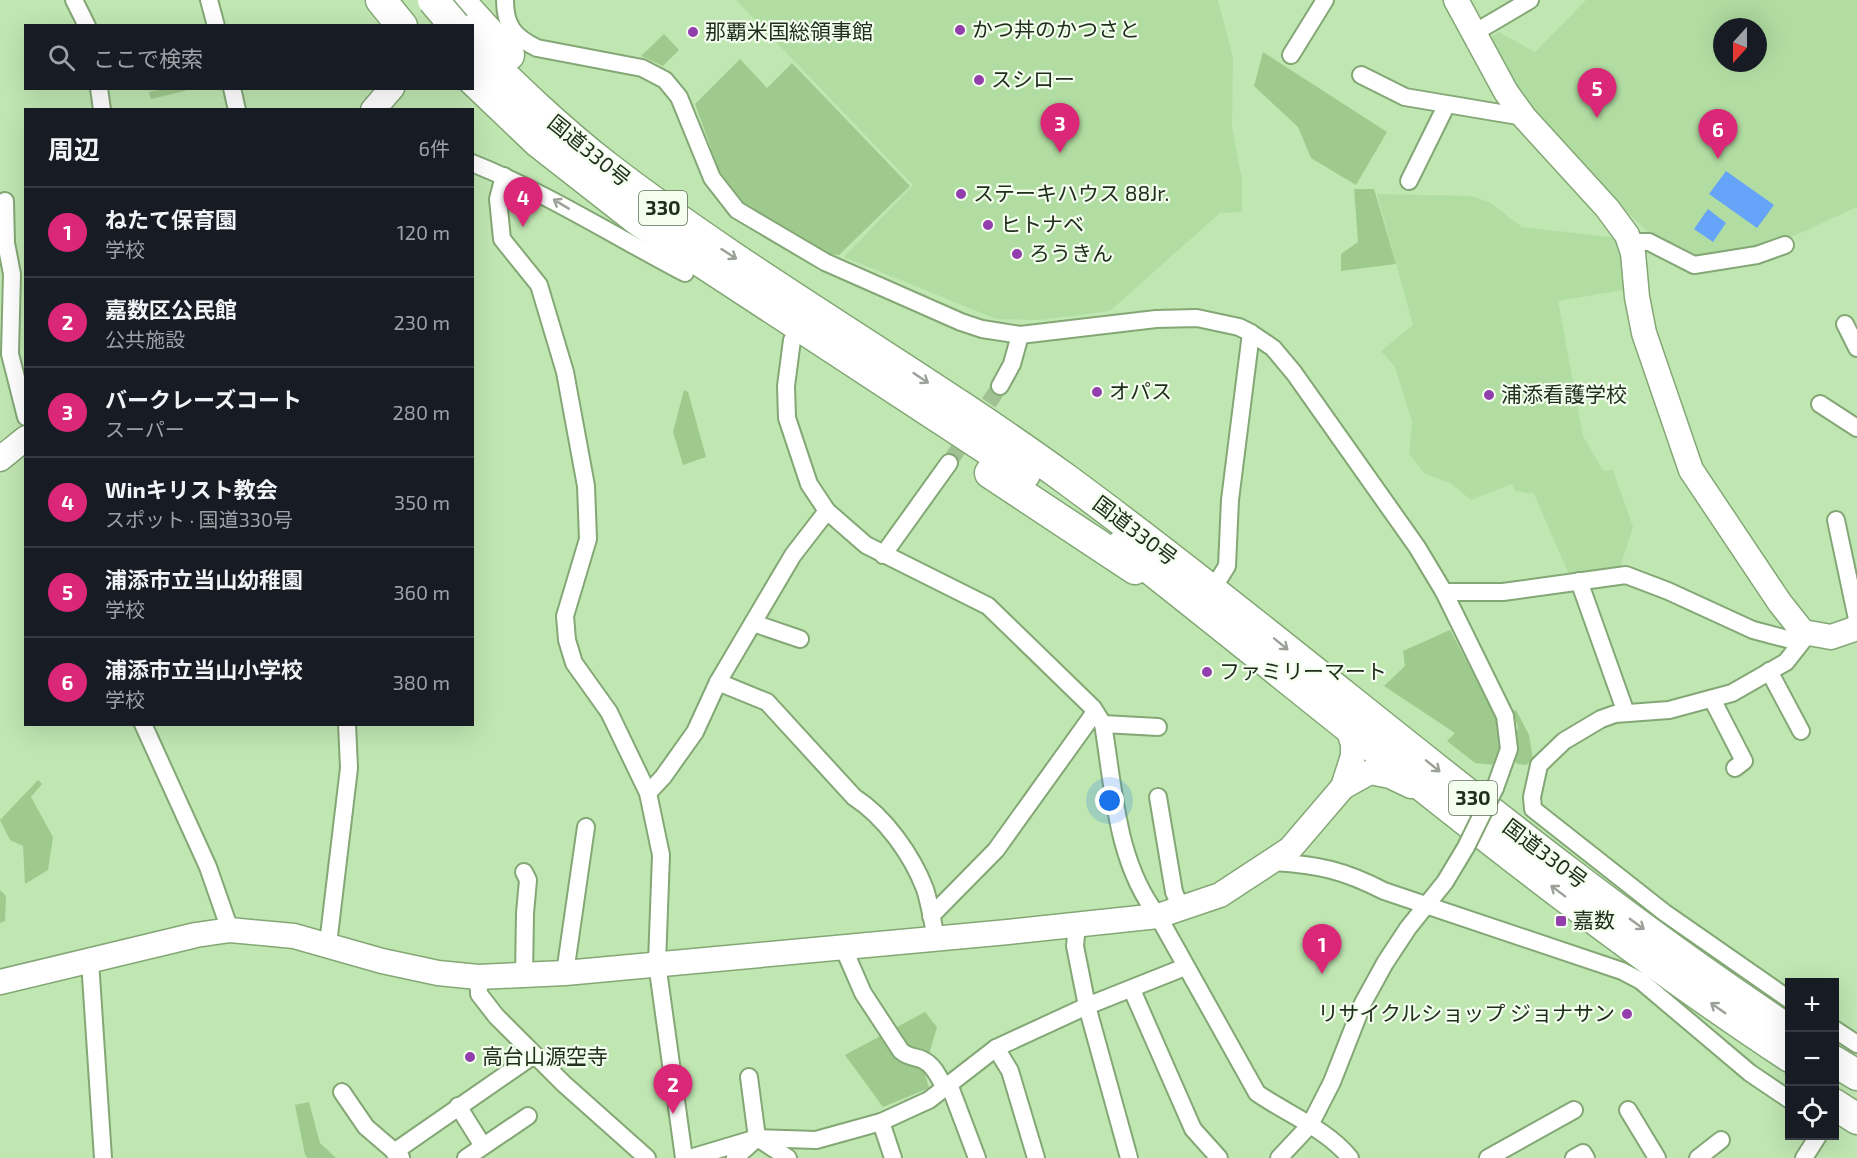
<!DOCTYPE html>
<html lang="ja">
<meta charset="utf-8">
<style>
:root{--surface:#171b24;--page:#20242c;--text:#f1f3f6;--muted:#9ea1a6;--line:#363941;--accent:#db2777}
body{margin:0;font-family:"Exo 2","Noto Sans JP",sans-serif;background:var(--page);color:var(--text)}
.controls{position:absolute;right:18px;bottom:18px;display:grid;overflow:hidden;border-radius:0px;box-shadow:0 6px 24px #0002}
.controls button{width:54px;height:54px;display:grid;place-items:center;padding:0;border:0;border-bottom:2px solid var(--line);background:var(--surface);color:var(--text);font:30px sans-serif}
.compass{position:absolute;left:1713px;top:18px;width:54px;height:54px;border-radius:50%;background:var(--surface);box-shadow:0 6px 24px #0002;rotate:201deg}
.you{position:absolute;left:1110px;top:801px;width:21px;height:21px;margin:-15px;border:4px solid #fff;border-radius:50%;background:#1a73e8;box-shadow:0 0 0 9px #1a73e833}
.badge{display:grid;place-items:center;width:39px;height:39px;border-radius:50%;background:var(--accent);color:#fff;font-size:20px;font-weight:700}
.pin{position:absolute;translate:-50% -50px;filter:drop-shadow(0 2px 3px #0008)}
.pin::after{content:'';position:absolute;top:32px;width:21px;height:18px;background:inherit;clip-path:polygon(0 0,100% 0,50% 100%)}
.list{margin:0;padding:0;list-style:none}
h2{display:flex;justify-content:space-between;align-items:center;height:78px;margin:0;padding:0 24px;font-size:26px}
h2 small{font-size:20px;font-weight:400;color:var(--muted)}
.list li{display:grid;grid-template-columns:39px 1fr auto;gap:18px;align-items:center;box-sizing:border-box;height:90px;padding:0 24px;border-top:2px solid var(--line)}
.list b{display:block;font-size:22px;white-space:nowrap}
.list p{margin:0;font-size:20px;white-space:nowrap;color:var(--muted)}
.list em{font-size:20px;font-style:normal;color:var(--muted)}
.icon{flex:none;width:33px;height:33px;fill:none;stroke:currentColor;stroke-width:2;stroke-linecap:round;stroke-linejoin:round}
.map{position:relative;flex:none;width:1857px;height:1158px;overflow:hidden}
.search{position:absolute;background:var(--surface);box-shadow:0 6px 24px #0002;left:24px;top:24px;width:450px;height:66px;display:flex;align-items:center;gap:15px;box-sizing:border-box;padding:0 21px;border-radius:0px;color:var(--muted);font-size:22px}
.panel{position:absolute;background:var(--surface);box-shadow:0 6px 24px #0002;left:24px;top:108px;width:450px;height:618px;border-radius:0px}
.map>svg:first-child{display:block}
.built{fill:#b2dda2;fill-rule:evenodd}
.green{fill:#9fca8e}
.water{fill:#66a4fa}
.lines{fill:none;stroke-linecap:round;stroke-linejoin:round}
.street-tunnel{stroke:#a0c194;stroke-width:16;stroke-dasharray:16 8;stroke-linecap:butt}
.street-casing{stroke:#83a775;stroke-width:20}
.secondary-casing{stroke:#83a775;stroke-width:27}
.highway-casing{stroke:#83a775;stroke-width:33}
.street{stroke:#fff;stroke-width:16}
.secondary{stroke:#fff;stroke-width:24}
.highway{stroke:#fff;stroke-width:30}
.street-bridge-casing{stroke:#83a775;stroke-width:20;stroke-linecap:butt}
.highway-bridge-casing{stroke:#83a775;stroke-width:33;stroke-linecap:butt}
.street-bridge{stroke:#fff;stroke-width:16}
.highway-bridge{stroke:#fff;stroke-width:30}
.oneway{stroke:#9ba198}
.poi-dot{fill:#923eac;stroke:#f3feee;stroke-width:2}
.labels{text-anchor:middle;stroke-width:4.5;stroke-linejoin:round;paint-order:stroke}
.shield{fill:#f3feee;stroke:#5f6d5a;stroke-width:1.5}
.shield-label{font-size:20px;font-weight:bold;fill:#202f1b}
.poi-label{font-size:21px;fill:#202f1b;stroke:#f3feee;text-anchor:start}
.street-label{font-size:21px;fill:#202f1b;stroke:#f3feee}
</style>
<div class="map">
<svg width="1857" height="1158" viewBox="0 0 1857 1158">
<rect width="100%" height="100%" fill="#c0e6b2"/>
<!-- built -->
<g class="built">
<path d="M736 0H1218L1233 58 1232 127 1242 180V212L1220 213 1110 311 1040 320 996 319 844 257 913 185Z"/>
<path d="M1586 0H1857V207L1772 246 1690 259 1660 244 1623 208 1536 111 1518 88 1490 38 1499 32 1535 52ZM1722 27H1758V63H1722Z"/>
<path d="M1377 194 1471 196 1489 202 1522 227 1618 238 1628 289 1558 301 1583 436 1603 471 1613 470 1633 527 1620 567 1570 577 1534 494 1515 491 1512 484 1471 500 1450 483 1425 474 1409 454 1412 422 1395 367 1381 351 1413 325Z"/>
</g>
<!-- green -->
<g class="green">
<path d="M664 34 679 50 663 66 641 56Z"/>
<path d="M1263 52 1387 132 1356 185 1311 158 1298 127 1254 86Z"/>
<path d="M740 59 767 88 792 63 910 186 839 255 830 254 744 203 719 170 695 104Z"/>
<path d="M166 88 185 89V91L151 99 149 92Z"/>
<path d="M1354 189H1374L1396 264 1341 271V254L1358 242Z"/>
<path d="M684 390 688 392 706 457 683 465 673 432Z"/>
<path d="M1450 630 1497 719 1499 746 1495 765 1475 763 1447 741 1455 733 1384 686 1405 666 1403 651Z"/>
<path d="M1516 710 1529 735 1533 759 1526 765 1517 764 1512 756 1518 727 1513 711Z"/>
<path d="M38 780 42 784 31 797 53 837 48 870 25 884 23 846 10 840 0 820Z"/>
<path d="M0 890 6 896 5 921 0 923Z"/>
<path d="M925 1012 937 1027 924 1071 929 1088 883 1107 845 1055Z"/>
<path d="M309 1102 320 1143 336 1158H307L305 1155 295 1105Z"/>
</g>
<!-- water -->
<g class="water">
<path d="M1726 171 1774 205 1757 228 1709 194Z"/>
<path d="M1708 209 1726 223 1713 242 1694 229Z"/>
</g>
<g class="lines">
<!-- street-tunnel -->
<path class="street-tunnel" d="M949 463 1000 386"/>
<!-- street casing -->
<g class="street-casing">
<g id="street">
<path d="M74 0 87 26"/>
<path d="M209 0 216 26"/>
<path d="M505 0C505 26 514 37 537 48L642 68 665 80 679 97 712 178 737 210 825 262 961 322 982 329 1020 335 1156 319 1197 318 1239 327 1251 333 1273 348 1294 373 1417 547 1444 592 1505 716 1509 749 1495 788"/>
<path d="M1474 33 1530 0"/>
<path d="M1291 55 1325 0"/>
<path d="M1361 75 1405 97 1524 117"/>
<path d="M99 88 102 110"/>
<path d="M232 88 237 110"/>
<path d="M472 163C547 193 614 236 685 273"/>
<path d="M504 176 498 199 502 239 539 285 565 372 586 486 588 539 565 616 567 640 574 663 609 712 648 793 661 855 657 963 684 1158"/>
<path d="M1409 181 1446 106"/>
<path d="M5 201 6 243 12 274 10 354 26 417"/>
<path d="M1630 242H1649L1694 265 1757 255 1785 245"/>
<path d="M1845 324 1857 348"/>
<path d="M792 340 786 386 787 418 809 484 827 511 866 545 988 606 1093 708 1103 724C1114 789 1116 862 1158 916L1257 1093C1287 1114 1327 1129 1350 1158"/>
<path d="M1000 386 1012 364 1020 335"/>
<path d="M1820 404 1857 428"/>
<path d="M1836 520 1857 619"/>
<path d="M883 555 949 463"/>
<path d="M1579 581 1626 713"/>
<path d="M1214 587 1227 566 1230 500 1251 333"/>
<path d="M1444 592H1503L1626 575 1668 591 1753 630 1791 640 1808 634"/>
<path d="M753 623 800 639"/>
<path d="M1769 671 1801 731"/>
<path d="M718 682 767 702 854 797C885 817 912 855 925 889 930 905 933 923 936 939"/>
<path d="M1712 699 1744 761 1735 768"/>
<path d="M143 724 208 867 230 930"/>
<path d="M1103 724 1158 727"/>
<path d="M648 793 663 777 695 732 718 682 793 555 827 511"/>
<path d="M1158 797 1174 892 1182 910"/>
<path d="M1274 862C1319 865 1343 870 1384 891L1622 971 1641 981 1750 1073 1790 1100"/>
<path d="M524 872 528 880 525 913 524 976"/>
<path d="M931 916 996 850 1095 712"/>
<path d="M1077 925 1075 946 1087 1006 1129 1158"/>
<path d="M328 944 349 768 347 724"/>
<path d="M843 947 863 993 901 1051C909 1058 915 1056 923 1060 934 1065 939 1078 945 1088"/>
<path d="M90 961 103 1158"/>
<path d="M565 973 586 827"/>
<path d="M478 977 479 994 496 1016 564 1084 647 1158"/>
<path d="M1132 990 1193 1129 1219 1158"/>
<path d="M1790 1000 1665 913 1533 809 1532 797 1539 765 1564 741 1601 719 1615 714 1669 710 1732 693 1786 662 1808 634"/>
<path d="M1834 1029 1857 1044"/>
<path d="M996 1048 1010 1071 1036 1158"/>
<path d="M949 1084 977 1158"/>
<path d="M342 1092 366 1127 401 1157"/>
<path d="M458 1106 483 1146"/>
<path d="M1628 1110 1657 1158"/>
<path d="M881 1122 893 1158"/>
<path d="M759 1139 788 1158"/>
<path d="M394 1152 534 1055"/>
<path d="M466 1158 528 1116"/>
<path d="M690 1158 757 1138 816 1140 881 1122 929 1100 996 1048 1087 1006 1185 967"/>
<path d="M735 1158 757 1138 749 1077"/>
<path d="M1279 1158 1310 1125 1332 1082 1363 1003 1385 963 1408 928 1445 882 1466 847"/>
<path d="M1488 1158 1574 1110"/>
<path d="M1574 1158 1583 1153 1586 1158"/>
<path d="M1698 1158 1721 1140"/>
<path d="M1804 1158 1818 1136"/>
</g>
</g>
<!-- secondary casing -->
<g class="secondary-casing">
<g id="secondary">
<path d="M1456 0 1506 92 1524 117 1607 208 1627 235 1633 253 1637 297 1644 333 1691 470 1780 603 1803 632 1831 637 1857 628"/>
<path d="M373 110 392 88"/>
<path d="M0 459 26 438"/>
<path d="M1343 787 1370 772 1390 776 1411 786"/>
<path d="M0 982 196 935 230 930 294 936 382 961 438 973 478 977 565 973 1008 932 1158 916 1220 895 1290 849 1343 787 1353 756V744L1347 725"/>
</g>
</g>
<!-- highway casing -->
<g class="highway-casing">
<g id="highway">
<path d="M381 0 402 26"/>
<path d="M459 0 509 55"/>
<path d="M472 45C516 88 559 130 607 167 754 280 916 370 1066 479 1310 659 1536 863 1790 1031"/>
<path d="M472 79 538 142 639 221 1025 474"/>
<path d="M990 473 1135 569"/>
<path d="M1121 546C1342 719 1555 902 1790 1057"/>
<path d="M1834 1061 1857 1075"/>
<path d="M1834 1104 1857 1119"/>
</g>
</g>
<!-- street -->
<use href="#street" class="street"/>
<!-- secondary -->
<use href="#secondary" class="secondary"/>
<!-- highway -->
<use href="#highway" class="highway"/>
<!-- street-bridge casing -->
<g class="street-bridge-casing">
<path id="street-bridge" d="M1466 847 1495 788"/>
</g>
<!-- highway-bridge casing -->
<g class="highway-bridge-casing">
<path id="highway-bridge" d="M433 0 455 26"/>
</g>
<!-- street-bridge -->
<use href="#street-bridge" class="street-bridge"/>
<!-- highway-bridge -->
<use href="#highway-bridge" class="highway-bridge"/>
</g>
<!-- one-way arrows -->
<defs><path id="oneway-shaft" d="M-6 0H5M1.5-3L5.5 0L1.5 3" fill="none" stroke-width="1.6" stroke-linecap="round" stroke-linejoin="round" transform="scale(1.5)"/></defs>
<g class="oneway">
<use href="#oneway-shaft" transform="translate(561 204) rotate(-149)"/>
<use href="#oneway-shaft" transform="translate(729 254) rotate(33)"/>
<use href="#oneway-shaft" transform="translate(921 378) rotate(34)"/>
<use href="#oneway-shaft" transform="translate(1281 644) rotate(39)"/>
<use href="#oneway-shaft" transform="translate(1433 766) rotate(39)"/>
<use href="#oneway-shaft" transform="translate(1558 891) rotate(-143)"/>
<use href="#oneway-shaft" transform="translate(1637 924) rotate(36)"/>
<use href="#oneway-shaft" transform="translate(1718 1008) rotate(-145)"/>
</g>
<!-- markers -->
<g class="poi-dot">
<circle cx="960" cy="30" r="6"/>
<circle cx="693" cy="32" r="6"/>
<circle cx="979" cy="80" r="6"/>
<circle cx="961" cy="194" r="6"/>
<circle cx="988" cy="225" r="6"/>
<circle cx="1017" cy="254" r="6"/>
<circle cx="1097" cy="392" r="6"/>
<circle cx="1489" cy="395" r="6"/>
<circle cx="1207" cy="672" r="6"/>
<rect x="1555" y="915" width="12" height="12" rx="3"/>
<circle cx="1627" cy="1014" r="6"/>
<circle cx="470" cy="1057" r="6"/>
</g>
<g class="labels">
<!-- shield labels -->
<g class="shield">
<rect x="639" y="191" width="48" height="34" rx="4.5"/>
<rect x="1449" y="781" width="48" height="34" rx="4.5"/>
</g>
<g class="shield-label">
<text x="663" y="215">330</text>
<text x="1473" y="805">330</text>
</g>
<!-- poi labels -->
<g class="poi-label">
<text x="972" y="37">かつ丼のかつさと</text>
<text x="705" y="39">那覇米国総領事館</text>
<text x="991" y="87">スシロー</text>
<text x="973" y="201">ステーキハウス 88Jr.</text>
<text x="1000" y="232">ヒトナベ</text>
<text x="1029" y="261">ろうきん</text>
<text x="1109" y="399">オパス</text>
<text x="1501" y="402">浦添看護学校</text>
<text x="1219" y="679">ファミリーマート</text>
<text x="1573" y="928">嘉数</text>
<text x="1615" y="1021" text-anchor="end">リサイクルショップ ジョナサン</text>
<text x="482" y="1064">高台山源空寺</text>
</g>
<!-- street labels -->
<g class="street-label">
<text transform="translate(589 151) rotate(39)" y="7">国道330号</text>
<text transform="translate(1135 531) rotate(37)" y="7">国道330号</text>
<text transform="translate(1545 854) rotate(37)" y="7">国道330号</text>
</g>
</g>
</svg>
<div class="controls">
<button>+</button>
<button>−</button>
<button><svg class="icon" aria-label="locate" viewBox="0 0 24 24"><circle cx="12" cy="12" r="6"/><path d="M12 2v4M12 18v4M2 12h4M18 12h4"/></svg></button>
</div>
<svg class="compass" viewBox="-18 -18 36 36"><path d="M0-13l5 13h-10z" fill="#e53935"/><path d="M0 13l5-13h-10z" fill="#9ea1a6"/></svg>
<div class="you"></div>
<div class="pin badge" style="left:1322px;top:974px">1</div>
<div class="pin badge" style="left:673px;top:1114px">2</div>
<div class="pin badge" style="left:1060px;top:153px">3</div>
<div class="pin badge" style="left:523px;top:227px">4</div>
<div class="pin badge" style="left:1597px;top:118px">5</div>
<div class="pin badge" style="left:1718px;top:159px">6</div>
<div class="search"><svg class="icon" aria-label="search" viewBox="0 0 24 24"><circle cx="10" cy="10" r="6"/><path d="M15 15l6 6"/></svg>ここで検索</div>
<section class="panel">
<h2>周辺<small>6件</small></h2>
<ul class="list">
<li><span class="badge">1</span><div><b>ねたて保育園</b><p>学校</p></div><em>120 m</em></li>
<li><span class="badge">2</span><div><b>嘉数区公民館</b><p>公共施設</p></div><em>230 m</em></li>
<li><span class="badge">3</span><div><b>バークレーズコート</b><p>スーパー</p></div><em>280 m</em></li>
<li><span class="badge">4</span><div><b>Winキリスト教会</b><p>スポット · 国道330号</p></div><em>350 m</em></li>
<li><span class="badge">5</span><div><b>浦添市立当山幼稚園</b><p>学校</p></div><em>360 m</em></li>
<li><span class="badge">6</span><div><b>浦添市立当山小学校</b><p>学校</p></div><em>380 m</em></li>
</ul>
</section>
</div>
